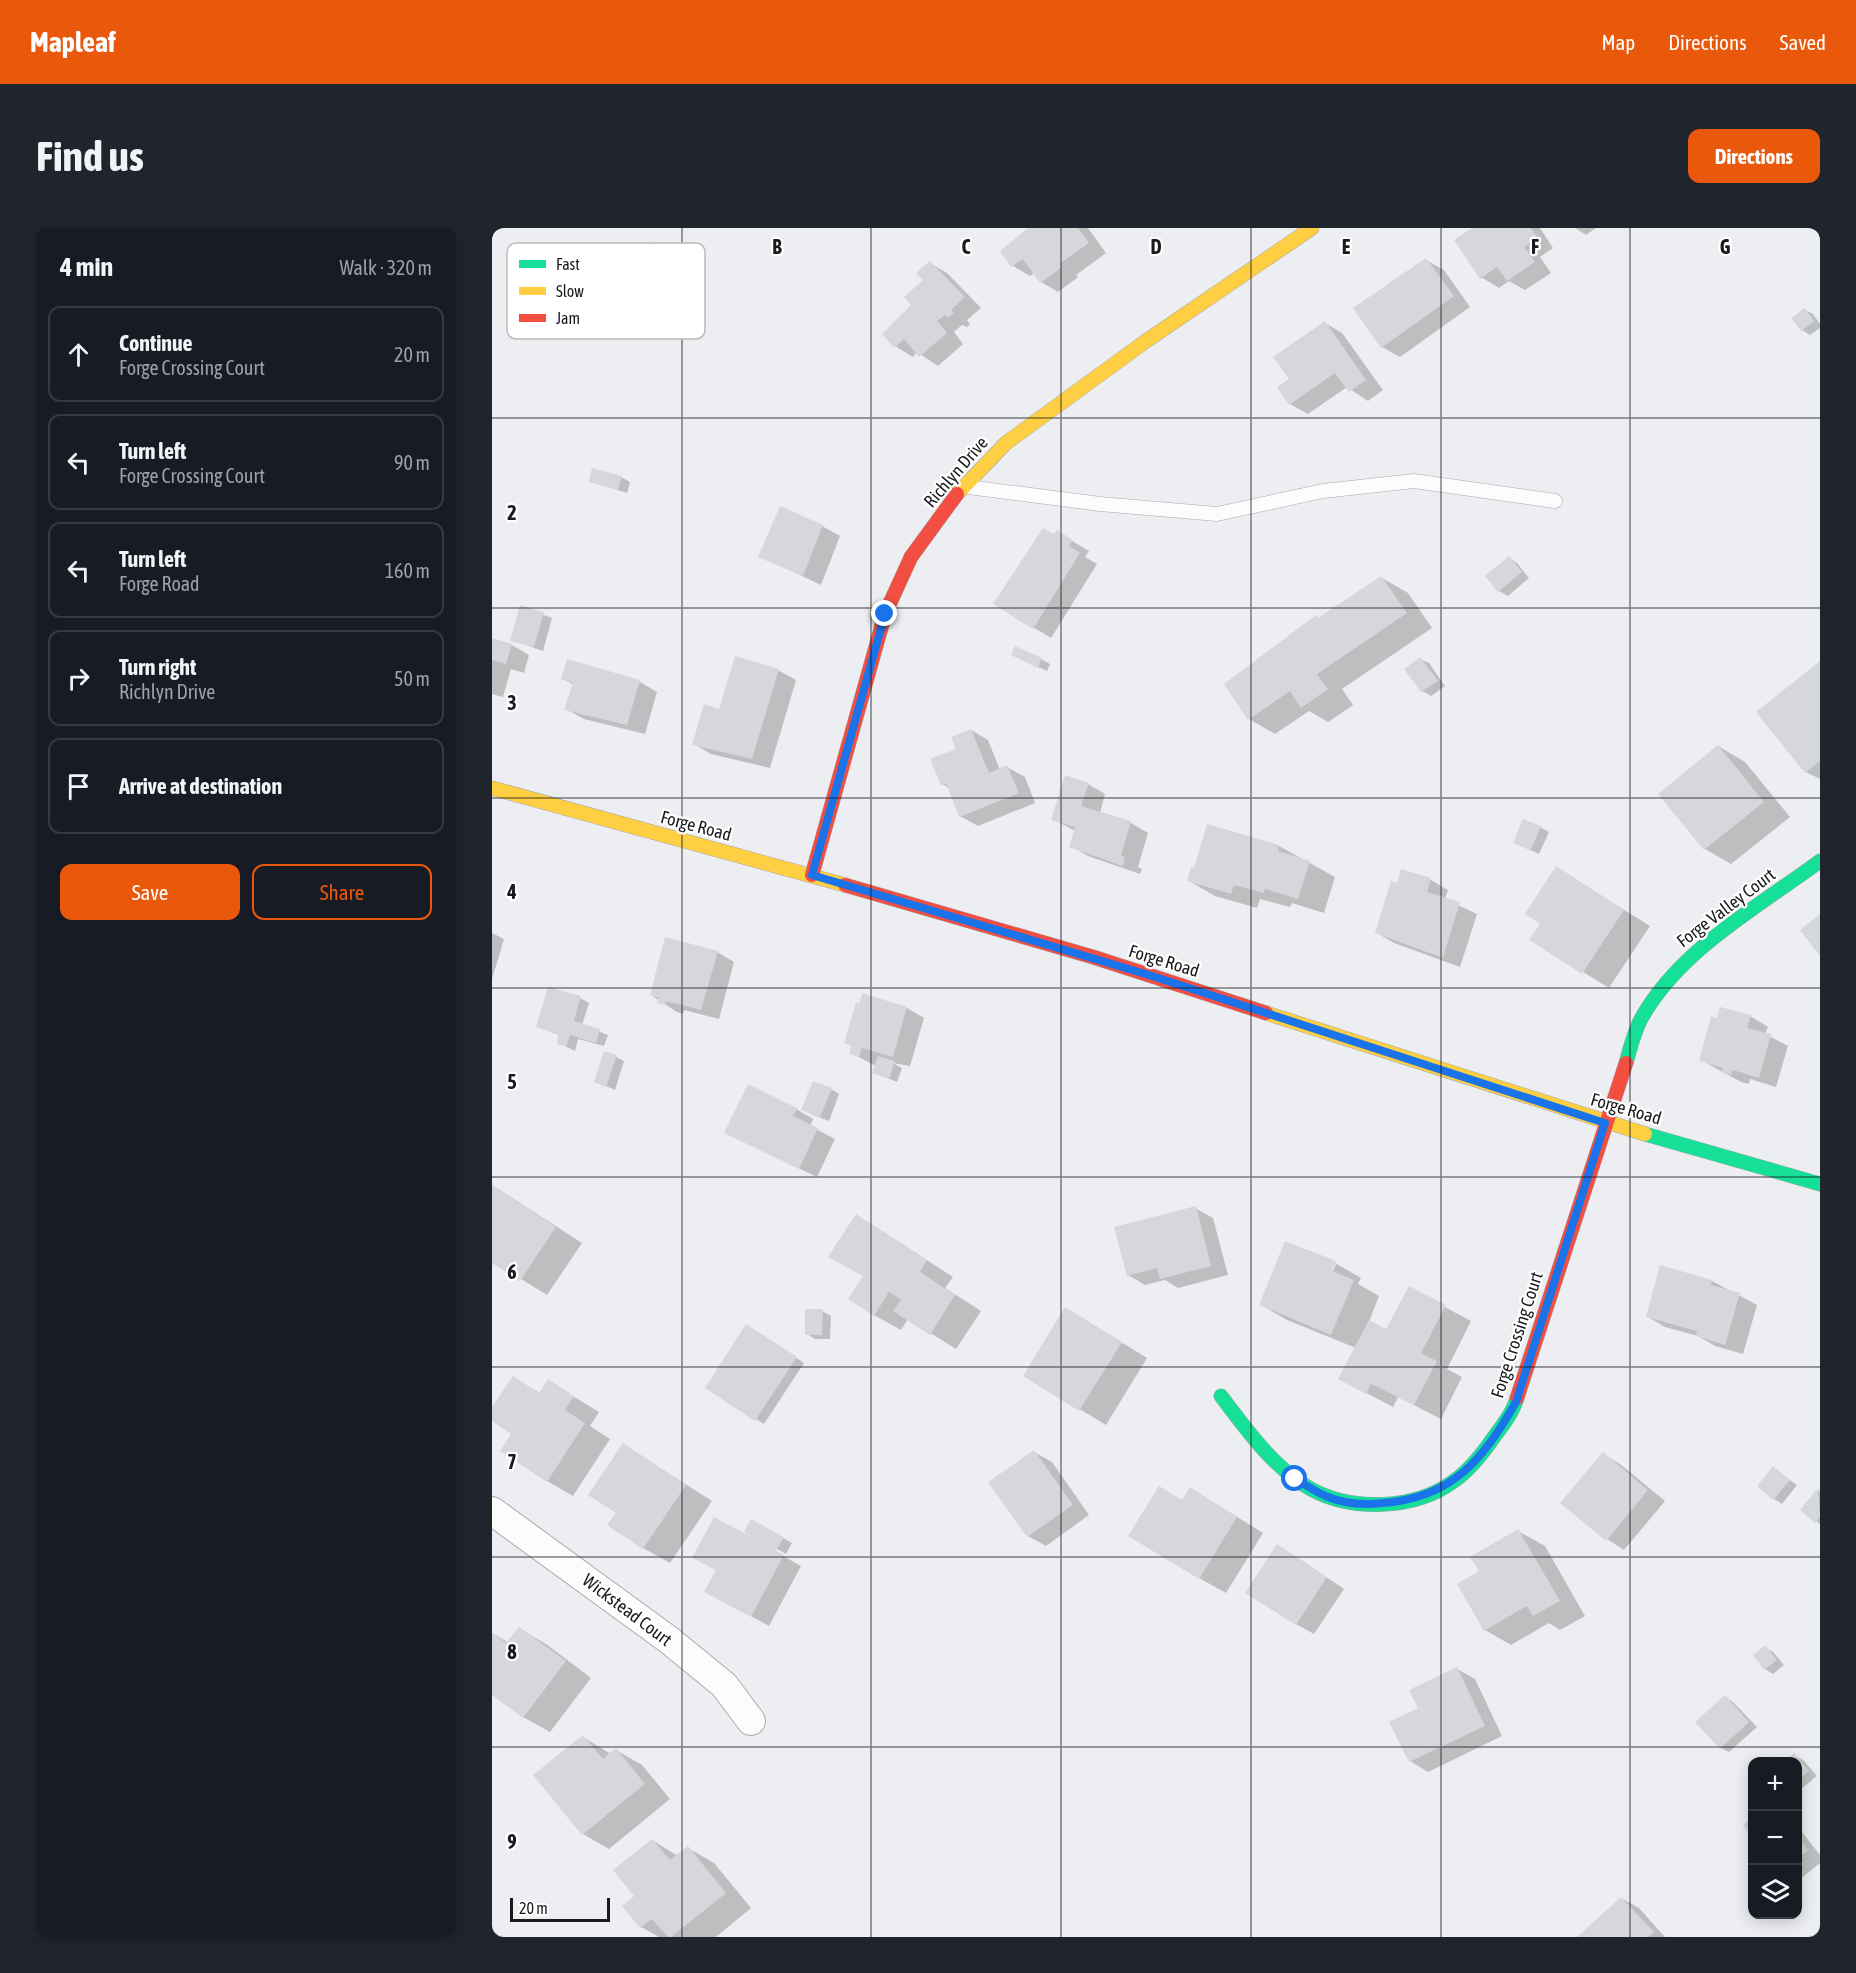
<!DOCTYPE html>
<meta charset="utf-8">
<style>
:root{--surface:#171b24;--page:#20242c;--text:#f1f3f6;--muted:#9ea1a6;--line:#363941;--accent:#ea580c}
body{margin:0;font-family:"Asap Condensed",sans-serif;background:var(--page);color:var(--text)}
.controls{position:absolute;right:18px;bottom:18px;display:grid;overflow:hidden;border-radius:12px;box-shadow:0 3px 15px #0003}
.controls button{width:54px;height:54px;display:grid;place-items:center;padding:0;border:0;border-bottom:2px solid var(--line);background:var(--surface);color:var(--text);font:30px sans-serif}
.scale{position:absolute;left:18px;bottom:15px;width:100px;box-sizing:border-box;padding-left:6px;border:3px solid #181a1c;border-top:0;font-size:16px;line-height:21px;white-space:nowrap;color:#181a1c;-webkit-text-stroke:4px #fff;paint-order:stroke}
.stop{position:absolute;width:18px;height:18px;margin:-14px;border:4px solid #1a73e8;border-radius:50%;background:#fff}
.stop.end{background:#1a73e8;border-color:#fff;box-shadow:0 2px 6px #0008}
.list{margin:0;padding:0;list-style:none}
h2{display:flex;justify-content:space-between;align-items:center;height:78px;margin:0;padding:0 24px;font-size:26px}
h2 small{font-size:20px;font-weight:400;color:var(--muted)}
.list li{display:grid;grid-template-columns:39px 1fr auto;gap:18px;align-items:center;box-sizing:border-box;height:96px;margin:0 12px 12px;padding:0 12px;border:2px solid var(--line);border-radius:12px}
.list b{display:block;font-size:22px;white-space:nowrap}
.list p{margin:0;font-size:20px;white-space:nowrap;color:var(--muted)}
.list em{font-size:20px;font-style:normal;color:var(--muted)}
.actions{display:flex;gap:12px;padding:18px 24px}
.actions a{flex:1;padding:14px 0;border:2px solid var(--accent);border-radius:12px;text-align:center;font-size:21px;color:var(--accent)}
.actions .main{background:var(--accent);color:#fff}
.icon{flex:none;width:33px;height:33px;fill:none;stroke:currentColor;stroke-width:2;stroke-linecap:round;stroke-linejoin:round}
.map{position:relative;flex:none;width:1328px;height:1709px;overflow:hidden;border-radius:12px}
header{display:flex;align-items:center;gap:36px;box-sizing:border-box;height:84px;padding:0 30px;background:var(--accent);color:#fff}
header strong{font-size:28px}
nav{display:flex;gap:33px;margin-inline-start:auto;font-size:21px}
.intro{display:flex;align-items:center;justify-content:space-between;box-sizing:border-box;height:144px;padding:0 36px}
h1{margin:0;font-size:42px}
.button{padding:15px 27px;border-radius:12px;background:var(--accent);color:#fff;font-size:21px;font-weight:700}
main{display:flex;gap:36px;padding:0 36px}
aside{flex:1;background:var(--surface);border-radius:12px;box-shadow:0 3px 15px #0003}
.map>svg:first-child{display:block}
.shadow{fill:#0003;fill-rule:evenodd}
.building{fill:#d5d7da}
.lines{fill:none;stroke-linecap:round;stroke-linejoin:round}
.lane-casing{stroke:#a8a9ab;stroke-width:15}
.street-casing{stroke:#a8a9ab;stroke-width:30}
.fast-casing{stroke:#a8a9ab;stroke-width:15}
.slow-casing{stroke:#a8a9ab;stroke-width:15}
.jam-casing{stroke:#a8a9ab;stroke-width:15}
.lane{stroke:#fcfcfd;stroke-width:14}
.street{stroke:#fcfcfd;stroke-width:28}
.fast{stroke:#16e098;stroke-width:14}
.slow{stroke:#ffcf43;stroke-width:14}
.jam{stroke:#f24e42;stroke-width:14}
.route{stroke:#1a73e8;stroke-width:8}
.grid{fill:none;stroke:#181a1c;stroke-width:1.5;stroke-opacity:0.55}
.labels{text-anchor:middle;stroke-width:4.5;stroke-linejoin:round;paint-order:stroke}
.street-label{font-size:18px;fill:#181a1c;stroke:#fff}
.key{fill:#fff;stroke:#bababb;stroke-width:1.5}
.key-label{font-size:16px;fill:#181a1c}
.grid-label{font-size:20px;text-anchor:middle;font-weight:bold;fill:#181a1c;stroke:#fff;stroke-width:4.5;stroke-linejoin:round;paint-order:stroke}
</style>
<header>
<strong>Mapleaf</strong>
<nav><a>Map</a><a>Directions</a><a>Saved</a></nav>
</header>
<div class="intro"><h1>Find us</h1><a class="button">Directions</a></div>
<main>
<aside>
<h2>4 min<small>Walk · 320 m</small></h2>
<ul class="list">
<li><svg class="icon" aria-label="ahead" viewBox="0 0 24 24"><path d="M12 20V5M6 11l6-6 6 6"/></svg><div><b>Continue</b><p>Forge Crossing Court</p></div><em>20 m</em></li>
<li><svg class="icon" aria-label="left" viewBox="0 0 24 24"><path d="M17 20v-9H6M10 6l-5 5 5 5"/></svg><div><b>Turn left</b><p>Forge Crossing Court</p></div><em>90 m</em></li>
<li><svg class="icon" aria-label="left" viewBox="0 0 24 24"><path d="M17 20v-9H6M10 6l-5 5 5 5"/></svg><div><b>Turn left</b><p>Forge Road</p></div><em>160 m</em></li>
<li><svg class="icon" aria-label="right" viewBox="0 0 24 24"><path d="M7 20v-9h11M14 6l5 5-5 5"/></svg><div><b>Turn right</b><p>Richlyn Drive</p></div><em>50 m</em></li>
<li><svg class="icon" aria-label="arrive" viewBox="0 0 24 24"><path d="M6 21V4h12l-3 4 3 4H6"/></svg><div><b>Arrive at destination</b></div></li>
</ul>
<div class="actions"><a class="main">Save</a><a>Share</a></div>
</aside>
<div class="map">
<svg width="1328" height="1709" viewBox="0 0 1328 1709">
<rect width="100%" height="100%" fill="#eceef1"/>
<!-- shadow -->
<g class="shadow">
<path d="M539 0H596L614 25 584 47 586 49 566 64 549 54 542 45 538 48 521 38 510 24Z"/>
<path d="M982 0H1048L1061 20 1048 29 1059 45 1033 62 1017 53 1007 60 989 49Z"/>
<path d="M1083 0H1104L1094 7Z"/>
<path d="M934 32 952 42 978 79 908 129 890 119Z"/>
<path d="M438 35 455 45 489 80 475 92 478 96 475 99 470 97 462 104 471 116 446 138 425 124 421 129 403 118Z"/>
<path d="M1313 82 1321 86 1328 96V100L1318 107 1310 102Z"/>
<path d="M833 95 850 105 891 162 876 173 855 159 816 186 798 176 799 152Z"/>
<path d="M129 249 138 254 135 265 98 253Z"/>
<path d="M330 298 348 308 329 357 268 328Z"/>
<path d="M565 304 597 323 593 329 605 336 559 410 503 376Z"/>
<path d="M1017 330 1025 335 1037 350 1016 368 1007 363Z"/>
<path d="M890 350 916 365 940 400 850 461 861 477 836 494 817 483 783 506 757 491 824 389 827 390Z"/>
<path d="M29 379 60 390 51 423 20 412Z"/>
<path d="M0 412 20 417 37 427 32 445 19 441 11 469 0 466Z"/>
<path d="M529 431H549L558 436 555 443Z"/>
<path d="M928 431 937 435 953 458 939 468 930 463Z"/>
<path d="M76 433 148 454 165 464 153 506 92 491 74 481 82 457 71 451Z"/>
<path d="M1328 435V551L1314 544Z"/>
<path d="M286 442 304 452 278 540 219 526 202 516 229 482Z"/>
<path d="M479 502 496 512 508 542 515 539 533 549 543 575 486 598 468 588 457 560 450 556Z"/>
<path d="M1226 518 1253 534 1298 589 1239 636 1213 621Z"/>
<path d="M596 556 613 566 608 585 639 595 656 605 646 639 650 641 648 646 596 628 579 618 583 603 561 591Z"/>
<path d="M716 597 787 618 843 649 832 685 800 675 798 679 768 671 765 680 723 668 697 653 703 642Z"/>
<path d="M1048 599 1057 604 1047 626 1023 615Z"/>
<path d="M1065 640 1158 698 1117 760 1040 712 1050 696Z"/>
<path d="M910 643 939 652 956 662 953 671 985 686 968 739 902 715 885 705Z"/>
<path d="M0 705 12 711 0 751Z"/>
<path d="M225 724 242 734 227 791 192 782 191 786 185 784 159 767Z"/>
<path d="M88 770 97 775 90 797 116 807 112 818 86 811 83 823 67 815V807L46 799Z"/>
<path d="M415 780 432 790 418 838 401 835 410 840 405 854 382 844 384 838 359 825 362 819 354 814Z"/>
<path d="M1258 788 1276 799 1273 806 1296 818 1284 859 1258 851 1257 856 1249 854 1209 832 1226 792Z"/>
<path d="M124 829 132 833 123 862 103 853Z"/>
<path d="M339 861 347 866 337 893 319 886Z"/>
<path d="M304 881 321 891 318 898 343 911 325 949 234 905Z"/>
<path d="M0 957 90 1015 55 1067 0 1033Z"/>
<path d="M703 980 721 990 736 1047 686 1060 673 1052 653 1057 636 1047Z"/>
<path d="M390 1003 461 1049 453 1060 489 1083 464 1121 416 1091 409 1102 382 1087 372 1048Z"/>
<path d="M843 1035 869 1050 866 1056 887 1068 877 1094 895 1103 917 1060 979 1093 955 1141 970 1149 949 1191 906 1169 901 1179 848 1151 864 1120 795 1092 769 1077ZM841 1036H844L838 1050Z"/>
<path d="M1220 1053 1265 1077 1251 1126 1223 1118 1206 1108 1173 1099 1156 1089Z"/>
<path d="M330 1083 339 1088 338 1111H323L315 1106Z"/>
<path d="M600 1096 655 1130 614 1197 533 1148Z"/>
<path d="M263 1103 312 1135 272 1196 264 1191Z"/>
<path d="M21 1150 48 1165 56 1153 107 1184 98 1198 118 1211 81 1268 55 1253 21 1205 0 1191V1181Z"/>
<path d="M132 1217 220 1273 178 1335 151 1320 126 1285Z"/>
<path d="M542 1224 560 1234 597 1287 554 1318 536 1308Z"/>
<path d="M1111 1226 1128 1236 1173 1273 1132 1322 1115 1311Z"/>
<path d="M1281 1240 1305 1257 1290 1276 1282 1271Z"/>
<path d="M1327 1262 1328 1263V1296L1310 1282Z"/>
<path d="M691 1273 724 1276 771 1305 734 1365 707 1350Z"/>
<path d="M260 1293 300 1315 294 1326 254 1303Z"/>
<path d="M1026 1303 1053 1318 1093 1388 1068 1402 1057 1395 1019 1417 993 1402Z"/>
<path d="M291 1328 309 1338 277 1398 232 1373 225 1343Z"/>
<path d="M803 1328 852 1361 822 1406 804 1396Z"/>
<path d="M28 1401 54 1416 99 1450 58 1504 31 1489 0 1465V1405L17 1415Z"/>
<path d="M1273 1419 1281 1424 1292 1437 1281 1446 1273 1441Z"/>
<path d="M965 1441 983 1451 1010 1508 936 1544 918 1533 928 1481Z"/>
<path d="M1233 1469 1241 1474 1265 1499 1237 1524 1229 1520Z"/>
<path d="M91 1509 119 1526 124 1522 150 1537 178 1571 117 1621 91 1606Z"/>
<path d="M1302 1527 1311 1532 1325 1548 1309 1561 1306 1559V1534Z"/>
<path d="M1306 1599 1328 1627V1635L1307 1652Z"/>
<path d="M160 1612 186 1628 196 1620 222 1635 259 1680 224 1709H167L149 1699 132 1678 145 1668Z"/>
<path d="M1129 1670 1147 1680 1173 1709H1087Z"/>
</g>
<!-- building -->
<g class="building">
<path d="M536 0H586L597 15 567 36 570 39 548 55 531 31 519 39 508 23Z"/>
<path d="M980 0H1039L1045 9 1032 19 1043 34 1015 53 1005 39 988 51 962 12Z"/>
<path d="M158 13 183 46 164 61 139 27Z"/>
<path d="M934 30 962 68 889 120 861 80Z"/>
<path d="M438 33 473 69 459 82 462 85 456 90 453 87 445 93 455 105 427 129 412 111 402 120 390 106 419 77 412 69 431 52 424 45Z"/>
<path d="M1313 80 1322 93 1309 103 1299 90Z"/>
<path d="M833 93 874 152 857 164 843 145 797 177 785 159 797 151 781 129Z"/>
<path d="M100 240 130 248 126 262 97 254Z"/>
<path d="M288 278 331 297 311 348 266 329Z"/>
<path d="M551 300 562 306 565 302 581 312 577 318 588 325 541 401 501 376Z"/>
<path d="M1017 328 1030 344 1006 364 993 348Z"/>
<path d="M889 348 915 385 825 446 836 461 809 480 798 463 756 492 732 456 824 387 826 390Z"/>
<path d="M28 377 52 384 42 419 18 413Z"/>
<path d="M0 410 20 416 14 436 0 432Z"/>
<path d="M523 418 550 430 546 440 519 427Z"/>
<path d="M243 428 287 441 260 531 200 517 212 476 227 481Z"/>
<path d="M928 429 946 453 929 464 912 441Z"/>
<path d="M75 431 148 452 135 497 72 482 81 455 69 451Z"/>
<path d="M1328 433V533L1313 545 1264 484Z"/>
<path d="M479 501 497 545 515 537 527 565 467 589 454 555 449 557 438 531 464 521 459 509Z"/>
<path d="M1226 517 1272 574 1212 622 1166 566Z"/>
<path d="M573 547 597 555 589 578 639 593 629 628 633 629 631 638 577 619 583 599 559 592Z"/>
<path d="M1031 591 1049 598 1039 622 1021 615Z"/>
<path d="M715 596 787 617 786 623 818 633 806 671 773 661 772 665 742 657 739 666 695 653 699 639 702 640Z"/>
<path d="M1064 638 1132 682 1090 746 1037 712 1048 696 1033 686Z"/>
<path d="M909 641 939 650 935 664 968 674 951 730 883 705 899 653 905 655Z"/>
<path d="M1328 686V728L1308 702Z"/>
<path d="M173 709 226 723 209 782 174 773 173 777 165 775 167 770 158 767Z"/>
<path d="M56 759 89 768 82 793 108 801 104 815 78 807 74 819 65 816 66 806 44 799Z"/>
<path d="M370 765 415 779 401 829 370 820 367 829 357 826 360 817 352 815 364 775 367 776Z"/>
<path d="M1228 779 1259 787 1255 800 1279 806 1267 850 1241 842 1239 847 1230 845 1231 840 1207 833 1219 788 1225 790Z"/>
<path d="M112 823 125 827 114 859 102 854Z"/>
<path d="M386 828 403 833 397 851 380 845Z"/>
<path d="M321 853 340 860 328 889 309 882Z"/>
<path d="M256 856 305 880 301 888 326 900 307 941 232 905Z"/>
<path d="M0 957 64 999 28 1053 0 1035Z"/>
<path d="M704 978 719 1038 668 1051 665 1040 635 1048 622 999Z"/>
<path d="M364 986 435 1032 428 1044 463 1067 438 1107 401 1083 409 1072 397 1064 382 1088 356 1071 371 1048 336 1029Z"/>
<path d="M793 1013 844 1033 840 1043 862 1052 839 1107 767 1077Z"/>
<path d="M1168 1037 1220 1052 1219 1057 1248 1065 1233 1117 1204 1108 1205 1103 1154 1089Z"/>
<path d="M917 1058 954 1077 929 1125 945 1133 922 1177 879 1156 874 1166 846 1151 877 1092 894 1101Z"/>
<path d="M573 1079 630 1114 587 1183 531 1148Z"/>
<path d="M313 1081H331L330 1107H313Z"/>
<path d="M254 1096 305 1129 263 1193 213 1160Z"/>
<path d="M21 1148 47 1165 56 1151 82 1168 73 1182 93 1195 55 1254 8 1223 19 1206 0 1193V1179Z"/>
<path d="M131 1215 194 1257 151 1321 115 1297 124 1285 96 1267Z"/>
<path d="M542 1222 581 1277 535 1309 496 1254Z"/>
<path d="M1111 1224 1156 1262 1114 1313 1068 1275Z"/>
<path d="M1281 1238 1298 1252 1281 1272 1265 1258Z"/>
<path d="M667 1258 690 1272 698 1259 745 1289 707 1351 636 1308Z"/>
<path d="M1326 1260 1328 1289 1323 1295 1308 1282Z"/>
<path d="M222 1289 276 1318 252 1304 259 1291 292 1309 284 1323 292 1327 259 1389 212 1364 224 1342 200 1330Z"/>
<path d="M1026 1301 1068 1373 1041 1388 1035 1378 992 1403 965 1356 987 1343 978 1329Z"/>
<path d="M785 1316 835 1349 804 1397 753 1365Z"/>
<path d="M27 1399 74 1433 31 1490 0 1467V1405L14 1415Z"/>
<path d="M1273 1417 1285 1432 1272 1442 1261 1427Z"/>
<path d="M965 1439 993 1498 917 1534 897 1494 926 1480 917 1462Z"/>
<path d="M1233 1467 1257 1494 1228 1521 1203 1494Z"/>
<path d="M91 1507 111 1531 124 1520 153 1556 90 1607 41 1547Z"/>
<path d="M1302 1525 1317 1543 1306 1552V1534H1292Z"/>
<path d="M1260 1589V1609L1251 1597Z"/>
<path d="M1306 1609 1316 1622 1306 1630Z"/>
<path d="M160 1611 178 1632 196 1618 234 1665 179 1709H176L160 1691 148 1700 130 1678 142 1668 121 1642Z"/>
<path d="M1129 1669 1162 1704 1156 1709H1085Z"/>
</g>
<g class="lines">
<!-- lane casing -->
<g class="lane-casing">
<path id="lane" d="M476 259 608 276 725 286 831 263 922 253 1063 273"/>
</g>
<!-- street casing -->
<g class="street-casing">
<path id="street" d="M0 1283 177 1412 232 1457 259 1493"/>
</g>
<!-- fast casing -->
<g class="fast-casing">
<g id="fast">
<path d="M1134 835C1138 821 1142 804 1149 791 1187 722 1266 679 1328 633"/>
<path d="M1153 906 1328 956"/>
<path d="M729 1168C754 1201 781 1239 817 1260 859 1284 923 1282 962 1253 978 1242 991 1225 1002 1209 1011 1197 1021 1184 1025 1170"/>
</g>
</g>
<!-- slow casing -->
<g class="slow-casing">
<g id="slow">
<path d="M465 266 514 215 654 113 820 0"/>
<path d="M0 560 353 657"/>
<path d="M774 785 1153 906"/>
</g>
</g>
<!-- jam casing -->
<g class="jam-casing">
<g id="jam">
<path d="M320 647 393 386 419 329 465 266"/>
<path d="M353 657 601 729 774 785"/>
<path d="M1025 1170 1134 835"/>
</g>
</g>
<!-- lane -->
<use href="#lane" class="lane"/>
<!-- street -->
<use href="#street" class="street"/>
<!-- fast -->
<use href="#fast" class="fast"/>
<!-- slow -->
<use href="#slow" class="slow"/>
<!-- jam -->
<use href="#jam" class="jam"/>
</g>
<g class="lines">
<!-- route -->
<path class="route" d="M393 386 320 647 657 747 1113 895 1024 1174C992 1231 960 1270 891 1275 873 1277 853 1276 836 1269 825 1265 814 1257 803 1251"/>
</g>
<!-- grid -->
<path class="grid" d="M190 0V1709M379 0V1709M569 0V1709M759 0V1709M949 0V1709M1138 0V1709M0 190H1328M0 380H1328M0 570H1328M0 760H1328M0 949H1328M0 1139H1328M0 1329H1328M0 1519H1328"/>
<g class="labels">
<!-- street labels -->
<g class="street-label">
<text transform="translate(464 244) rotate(-49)" y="6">Richlyn Drive</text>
<text transform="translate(204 598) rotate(15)" y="6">Forge Road</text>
<text transform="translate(1234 680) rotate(-37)" y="6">Forge Valley Court</text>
<text transform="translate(672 733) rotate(17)" y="6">Forge Road</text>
<text transform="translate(1134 881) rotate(16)" y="6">Forge Road</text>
<text transform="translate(1025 1107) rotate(-72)" y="6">Forge Crossing Court</text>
<text transform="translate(135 1382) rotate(37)" y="6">Wickstead Court</text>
</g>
</g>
<!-- legend -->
<rect x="15" y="15" width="198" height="96" rx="9" class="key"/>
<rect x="27" y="32" width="27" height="8" fill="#16e098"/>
<rect x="27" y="59" width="27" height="8" fill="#ffcf43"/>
<rect x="27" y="86" width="27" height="8" fill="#f24e42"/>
<g class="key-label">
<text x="64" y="42">Fast</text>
<text x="64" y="69">Slow</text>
<text x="64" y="96">Jam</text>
</g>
<g class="grid-label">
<text x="285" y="26">B</text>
<text x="474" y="26">C</text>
<text x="664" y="26">D</text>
<text x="854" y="26">E</text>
<text x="1043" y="26">F</text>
<text x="1233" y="26">G</text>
<text x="20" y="292">2</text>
<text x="20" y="482">3</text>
<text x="20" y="671">4</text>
<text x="20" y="861">5</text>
<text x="20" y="1051">6</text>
<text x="20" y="1241">7</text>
<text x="20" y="1431">8</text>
<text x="20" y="1621">9</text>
</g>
</svg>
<div class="controls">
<button>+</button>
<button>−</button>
<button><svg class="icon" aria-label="layers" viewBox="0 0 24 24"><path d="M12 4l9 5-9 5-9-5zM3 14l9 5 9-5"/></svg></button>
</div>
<div class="scale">20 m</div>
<div class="stop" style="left:803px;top:1251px"></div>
<div class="stop end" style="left:393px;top:386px"></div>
</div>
</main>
